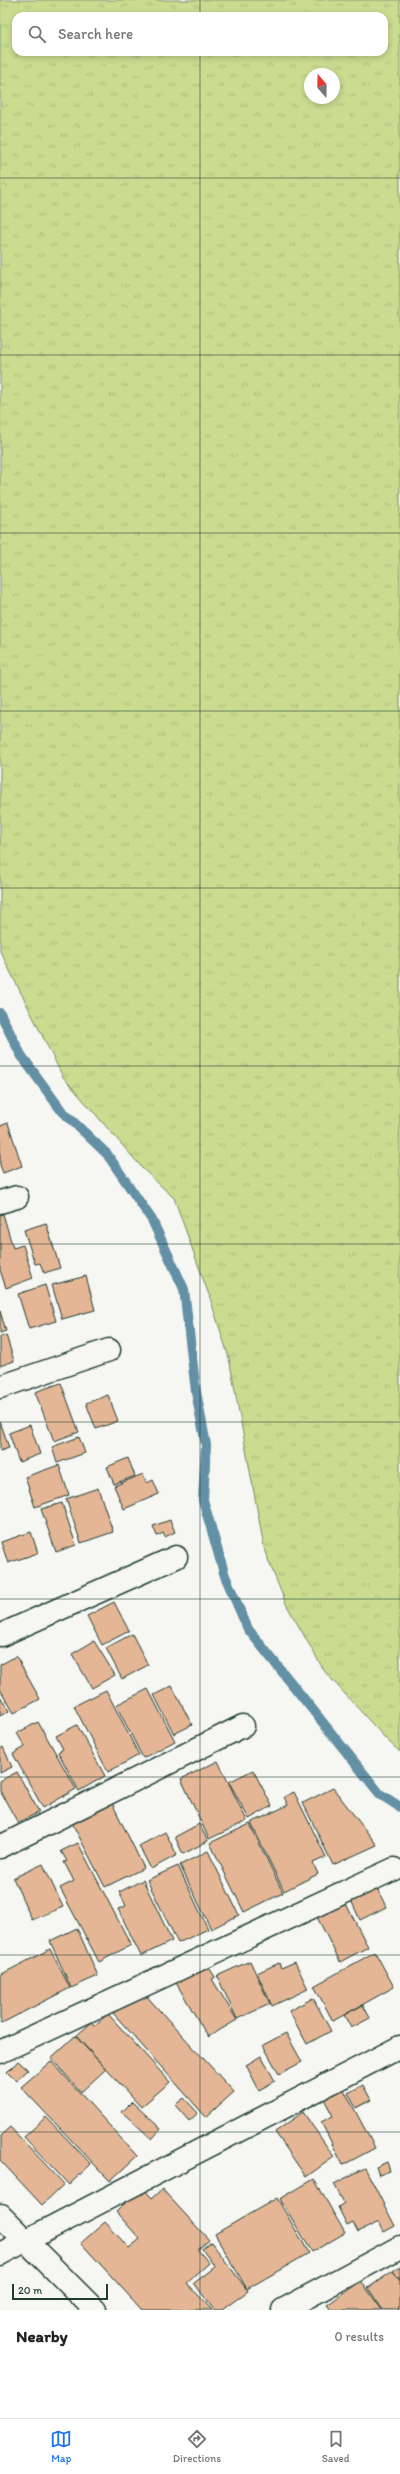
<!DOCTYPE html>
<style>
:root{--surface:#fff;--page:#f2f2f2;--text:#222;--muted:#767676;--line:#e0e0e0;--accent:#1a73e8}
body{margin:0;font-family:Itim,sans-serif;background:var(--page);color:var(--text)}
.compass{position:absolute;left:304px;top:68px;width:36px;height:36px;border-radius:50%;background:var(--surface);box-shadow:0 2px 6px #0003;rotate:340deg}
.scale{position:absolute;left:12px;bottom:10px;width:96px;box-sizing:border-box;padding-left:4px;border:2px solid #1f3d34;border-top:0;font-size:11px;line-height:14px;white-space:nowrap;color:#1f3d34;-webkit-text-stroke:3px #f6f6f2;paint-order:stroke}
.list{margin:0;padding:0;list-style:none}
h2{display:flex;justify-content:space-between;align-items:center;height:52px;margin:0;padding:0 16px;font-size:17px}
h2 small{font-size:13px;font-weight:400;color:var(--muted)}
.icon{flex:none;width:22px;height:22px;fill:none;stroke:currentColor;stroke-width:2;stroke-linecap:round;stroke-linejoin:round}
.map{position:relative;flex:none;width:400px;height:2310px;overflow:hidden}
.search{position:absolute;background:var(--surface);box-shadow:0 2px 6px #0003;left:12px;right:12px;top:12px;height:44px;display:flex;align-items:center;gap:10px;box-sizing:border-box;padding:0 14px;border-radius:12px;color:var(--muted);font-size:15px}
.sheet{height:108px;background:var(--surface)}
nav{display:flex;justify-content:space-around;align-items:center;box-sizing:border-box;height:56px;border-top:1px solid var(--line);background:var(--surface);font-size:11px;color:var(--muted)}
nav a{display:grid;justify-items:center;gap:2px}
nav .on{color:var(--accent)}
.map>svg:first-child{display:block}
.grass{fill:url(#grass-tufts);stroke:#748c62;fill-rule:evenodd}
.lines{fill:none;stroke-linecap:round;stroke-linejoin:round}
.stream{stroke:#6390a4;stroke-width:10}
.building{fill:#e4b695;stroke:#1f3d34}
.minor-casing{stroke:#1f3d34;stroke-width:25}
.tertiary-casing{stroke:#1f3d34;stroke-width:25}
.minor{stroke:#f6f6f2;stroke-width:22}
.tertiary{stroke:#f6f6f2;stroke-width:22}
.grid{fill:none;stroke:#1f3d34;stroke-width:1;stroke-opacity:0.55}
</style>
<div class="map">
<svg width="400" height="2310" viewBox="0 0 400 2310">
<defs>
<pattern id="grass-tufts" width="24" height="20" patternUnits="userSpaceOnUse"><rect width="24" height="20" fill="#c9dc90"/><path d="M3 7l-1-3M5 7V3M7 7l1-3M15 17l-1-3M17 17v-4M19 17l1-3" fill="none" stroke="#acbe7d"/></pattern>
</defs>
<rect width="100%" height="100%" fill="#f6f6f2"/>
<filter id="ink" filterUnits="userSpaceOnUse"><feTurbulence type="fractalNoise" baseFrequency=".025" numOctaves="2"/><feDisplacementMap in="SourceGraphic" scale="8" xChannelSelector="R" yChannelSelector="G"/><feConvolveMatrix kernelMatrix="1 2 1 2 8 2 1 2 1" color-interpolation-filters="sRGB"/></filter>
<g filter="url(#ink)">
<!-- grass -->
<path class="grass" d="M0 0H400V1752L385 1738 325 1672 286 1604 265 1552 229 1358 209 1295 174 1198 144 1170 63 1077 0 951ZM16 16H384V52H16ZM310 74H334V98H310Z"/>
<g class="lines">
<!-- stream -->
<path class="stream" d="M0 1013 21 1055 61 1110 107 1154 152 1220 184 1289 196 1392 206 1445 203 1500 225 1576 248 1629 380 1794 400 1807"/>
</g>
<!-- building -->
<g class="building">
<path d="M8 1123 22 1166 3 1173 0 1165V1126Z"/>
<path d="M3 1214 13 1248 23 1245 33 1278 6 1288 0 1270V1215Z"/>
<path d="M46 1223 60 1268 44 1273 40 1263 35 1264 24 1230Z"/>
<path d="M86 1276 95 1310 62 1319 52 1285Z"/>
<path d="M45 1285 56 1321 29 1329 18 1294Z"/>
<path d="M0 1311 6 1331 0 1333Z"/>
<path d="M6 1335 14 1361 0 1366V1337Z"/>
<path d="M61 1383 79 1432 54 1441 35 1392Z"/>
<path d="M108 1395 118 1421 96 1429 86 1403Z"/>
<path d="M0 1421 9 1448 0 1451Z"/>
<path d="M30 1425 40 1454 19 1462 9 1433Z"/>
<path d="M79 1437 85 1453 57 1463 52 1447Z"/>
<path d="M128 1458 135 1476 114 1484 107 1467Z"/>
<path d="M59 1465 69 1495 35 1507 25 1477Z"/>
<path d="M143 1474 147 1483 153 1480 159 1494 124 1509 114 1486Z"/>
<path d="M98 1488 113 1532 81 1543 66 1499Z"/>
<path d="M62 1503 76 1545 56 1552 41 1509Z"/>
<path d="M170 1520 175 1532 165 1537 163 1533 157 1536 153 1526Z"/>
<path d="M31 1532 38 1553 8 1563 1 1542Z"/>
<path d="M114 1602 129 1631 102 1645 87 1616Z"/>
<path d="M132 1634 148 1665 122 1679 106 1648Z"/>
<path d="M94 1641 115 1675 92 1688 72 1654Z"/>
<path d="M16 1656 40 1699 14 1713 0 1689V1665Z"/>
<path d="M172 1686 192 1725 174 1734 154 1695Z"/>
<path d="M148 1689 175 1741 143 1758 116 1705Z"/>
<path d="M106 1690 139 1755 108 1772 74 1706Z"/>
<path d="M0 1696 9 1711 0 1716Z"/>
<path d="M38 1722 76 1789 43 1808 13 1754 25 1747 17 1733Z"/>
<path d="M77 1725 105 1776 79 1791 58 1752 63 1749 56 1736Z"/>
<path d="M3 1747 12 1767 0 1773V1749Z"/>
<path d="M218 1761 247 1821 209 1839 181 1779Z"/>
<path d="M253 1770 272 1806 249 1819 229 1782Z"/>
<path d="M17 1772 39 1812 18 1823 0 1791V1781Z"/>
<path d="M333 1788 377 1845 333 1865 303 1803Z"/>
<path d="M294 1792 326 1857 313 1863 318 1874 284 1891 251 1823 288 1805 284 1797Z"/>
<path d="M112 1803 144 1868 105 1887 72 1823Z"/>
<path d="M199 1824 208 1841 183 1854 175 1837Z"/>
<path d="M250 1824 283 1893 244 1912 210 1843Z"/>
<path d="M165 1832 177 1855 151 1869 139 1846Z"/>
<path d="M78 1843 131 1945 99 1962 60 1888 74 1881 64 1862 67 1861 61 1851Z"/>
<path d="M208 1851 239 1915 211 1929 180 1865Z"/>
<path d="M43 1864 63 1907 32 1920 13 1878Z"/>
<path d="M178 1866 208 1929 178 1943 147 1880Z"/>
<path d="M143 1880 172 1941 141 1956 118 1909 126 1906 119 1892Z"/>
<path d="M376 1886 386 1907 360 1920 350 1898Z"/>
<path d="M343 1898 368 1947 340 1962 315 1913Z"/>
<path d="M77 1928 98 1976 71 1988 50 1941Z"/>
<path d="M50 1949 70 1988 2 2023 0 2019V1975Z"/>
<path d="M375 1952 394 1987 333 2021 314 1986Z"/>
<path d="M250 1961 270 2004 237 2019 217 1976Z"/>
<path d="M295 1962 308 1989 272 2006 257 1973 279 1963 281 1968Z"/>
<path d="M206 1963 215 1977 212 1979 237 2020 208 2037 175 1981Z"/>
<path d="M140 1989 234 2092 206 2117 113 2013Z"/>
<path d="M313 1998 331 2031 307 2044 289 2011Z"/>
<path d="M363 2005 370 2018 351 2028 344 2015Z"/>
<path d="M108 2014 170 2082 141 2107 76 2036 92 2022 95 2025Z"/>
<path d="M286 2033 302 2062 279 2074 263 2045Z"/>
<path d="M75 2036 106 2069 81 2092 51 2058Z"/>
<path d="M261 2056 275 2081 259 2090 246 2065Z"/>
<path d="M18 2061 28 2070 16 2081 7 2072Z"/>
<path d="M51 2061 137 2156 110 2181 21 2087Z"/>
<path d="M363 2085 371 2100 356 2108 348 2093Z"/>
<path d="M343 2088 375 2148 343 2165 321 2122 333 2116 324 2099Z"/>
<path d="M184 2098 198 2113 189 2121 175 2105Z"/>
<path d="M132 2102 161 2129 152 2139 122 2112Z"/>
<path d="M303 2112 334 2157 306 2177 275 2132Z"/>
<path d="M46 2117 91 2164 69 2185 24 2137Z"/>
<path d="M10 2127 64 2184 42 2205 0 2160V2136Z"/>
<path d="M387 2162 390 2171 379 2175 376 2167Z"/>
<path d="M365 2168 395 2226 384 2232 379 2222 358 2232 353 2222 347 2225 338 2207 344 2203 334 2184Z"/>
<path d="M314 2179 345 2233 312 2252 280 2199Z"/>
<path d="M142 2187 152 2198 162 2189 209 2240 198 2250 209 2263 187 2283 212 2310H142L81 2243 105 2222 129 2248 140 2239 116 2212Z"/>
<path d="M277 2198 309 2253 247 2289 215 2234Z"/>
<path d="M211 2242 248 2291 222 2310H214L194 2283 215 2267 202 2249Z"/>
<path d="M400 2266V2280L393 2271Z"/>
<path d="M393 2271 400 2281V2310H383L368 2288Z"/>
<path d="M361 2281 382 2310H331L327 2305Z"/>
</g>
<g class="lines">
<!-- minor casing -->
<g class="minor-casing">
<g id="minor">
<path d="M0 1202 17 1197"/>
<path d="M0 1387 109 1350"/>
<path d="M1 1635 176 1557"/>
<path d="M0 1847 243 1726"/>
<path d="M0 2052 394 1869"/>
<path d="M0 2254 400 2047"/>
<path d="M283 2310 400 2247"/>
</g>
</g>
<!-- tertiary casing -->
<g class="tertiary-casing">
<path id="tertiary" d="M0 2215 95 2310"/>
</g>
<!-- minor -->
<use href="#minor" class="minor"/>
<!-- tertiary -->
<use href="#tertiary" class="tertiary"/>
</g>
</g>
<!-- grid -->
<path class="grid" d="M200 0V16M200 52V2310M0 178H400M0 355H400M0 533H400M0 711H400M0 888H400M0 1066H400M0 1244H400M0 1422H400M0 1599H400M0 1777H400M0 1955H400M0 2132H400"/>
</svg>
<svg class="compass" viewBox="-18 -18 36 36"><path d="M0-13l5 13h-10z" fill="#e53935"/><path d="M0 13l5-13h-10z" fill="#767676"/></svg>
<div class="scale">20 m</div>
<div class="search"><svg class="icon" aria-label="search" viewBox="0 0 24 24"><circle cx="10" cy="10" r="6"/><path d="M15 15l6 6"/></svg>Search here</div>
</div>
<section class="sheet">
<h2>Nearby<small>0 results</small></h2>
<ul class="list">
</ul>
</section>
<nav>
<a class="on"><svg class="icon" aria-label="map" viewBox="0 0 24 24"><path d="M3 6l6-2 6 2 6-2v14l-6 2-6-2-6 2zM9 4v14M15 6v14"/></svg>Map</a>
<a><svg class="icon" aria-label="directions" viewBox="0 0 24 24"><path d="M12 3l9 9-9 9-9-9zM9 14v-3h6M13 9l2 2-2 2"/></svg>Directions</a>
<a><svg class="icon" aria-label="saved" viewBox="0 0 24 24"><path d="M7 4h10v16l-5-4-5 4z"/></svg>Saved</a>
</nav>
